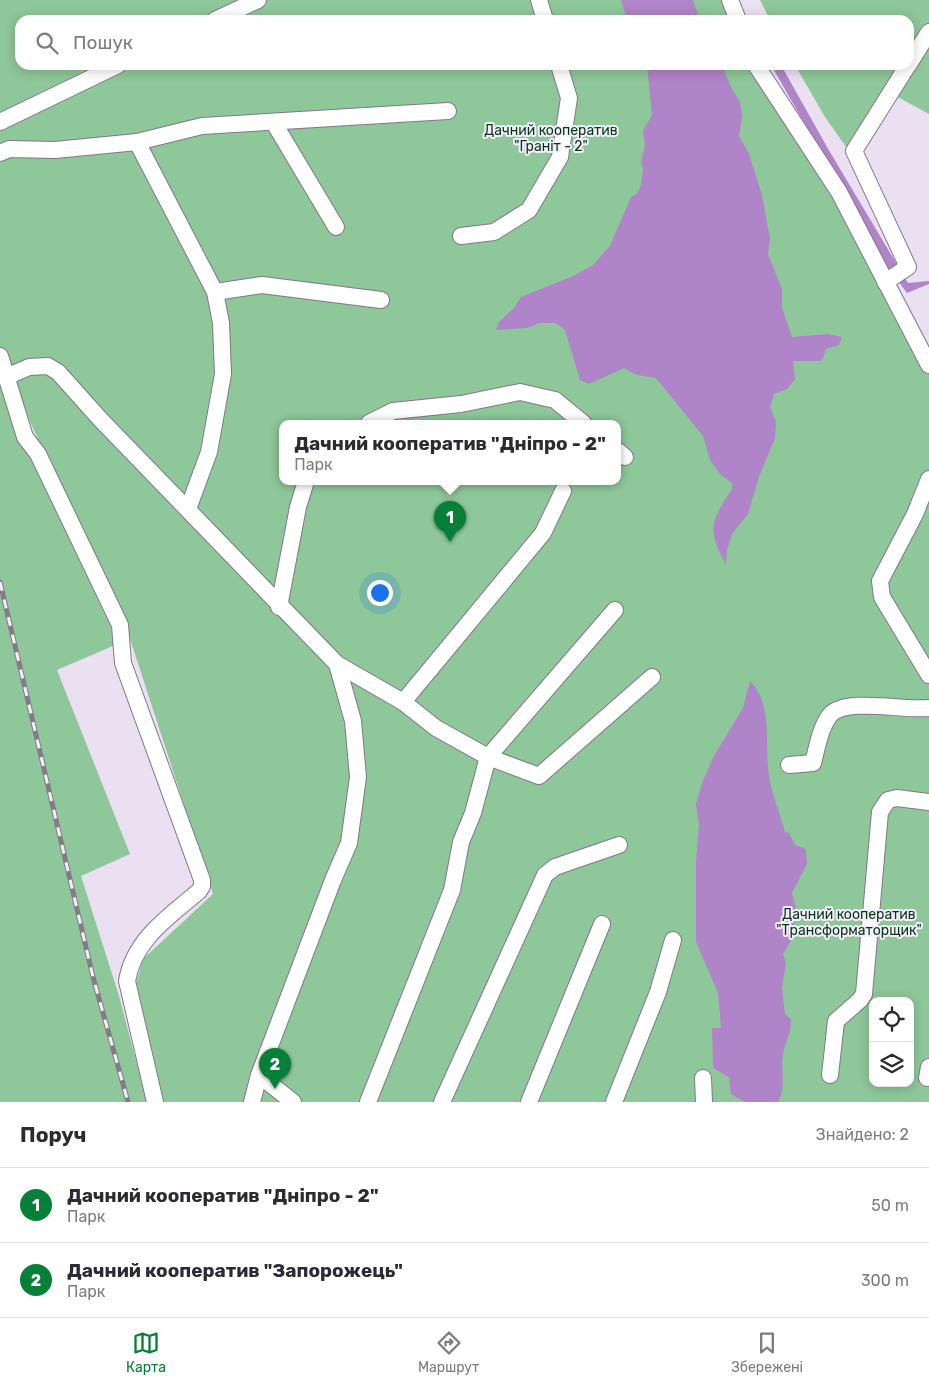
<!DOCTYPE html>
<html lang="uk">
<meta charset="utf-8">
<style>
:root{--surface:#fff;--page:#f7f7f7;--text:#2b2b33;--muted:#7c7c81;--line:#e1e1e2;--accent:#068038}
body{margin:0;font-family:Rubik,sans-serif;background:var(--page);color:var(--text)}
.controls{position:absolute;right:15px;bottom:15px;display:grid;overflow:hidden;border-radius:10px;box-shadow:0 2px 12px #0003}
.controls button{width:45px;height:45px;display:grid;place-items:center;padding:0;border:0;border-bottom:1px solid var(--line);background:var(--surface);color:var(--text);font:25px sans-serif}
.you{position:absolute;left:379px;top:592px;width:18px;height:18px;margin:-12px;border:4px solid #fff;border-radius:50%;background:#1a73e8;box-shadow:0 0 0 8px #1a73e833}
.badge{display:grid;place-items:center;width:32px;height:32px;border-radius:50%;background:var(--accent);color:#fff;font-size:16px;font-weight:700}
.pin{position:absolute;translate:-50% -41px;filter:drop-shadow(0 1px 2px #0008)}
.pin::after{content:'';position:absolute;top:26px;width:18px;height:15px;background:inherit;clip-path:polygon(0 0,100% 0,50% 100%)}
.popup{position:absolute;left:279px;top:420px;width:342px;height:65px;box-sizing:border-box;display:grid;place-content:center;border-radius:10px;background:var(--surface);filter:drop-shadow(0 1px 4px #0005);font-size:16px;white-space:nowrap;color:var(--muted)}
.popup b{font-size:19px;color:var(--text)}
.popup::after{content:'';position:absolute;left:50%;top:100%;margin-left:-10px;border:10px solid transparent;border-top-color:var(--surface)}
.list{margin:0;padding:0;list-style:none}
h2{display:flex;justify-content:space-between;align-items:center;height:65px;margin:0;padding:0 20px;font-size:21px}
h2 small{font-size:16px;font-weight:400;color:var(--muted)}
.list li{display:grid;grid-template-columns:32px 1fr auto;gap:15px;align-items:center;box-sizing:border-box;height:75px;padding:0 20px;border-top:1px solid var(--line)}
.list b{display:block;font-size:19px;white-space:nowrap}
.list p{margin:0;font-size:16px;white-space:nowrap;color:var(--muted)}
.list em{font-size:16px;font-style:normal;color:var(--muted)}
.icon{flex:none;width:28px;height:28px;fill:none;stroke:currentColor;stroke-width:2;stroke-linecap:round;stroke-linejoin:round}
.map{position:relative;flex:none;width:929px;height:1102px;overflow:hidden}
.search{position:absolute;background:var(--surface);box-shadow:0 2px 12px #0003;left:15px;right:15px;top:15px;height:55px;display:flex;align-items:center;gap:12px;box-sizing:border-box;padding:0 18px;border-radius:15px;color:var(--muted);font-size:19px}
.sheet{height:215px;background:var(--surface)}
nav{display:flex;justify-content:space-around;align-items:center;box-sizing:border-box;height:70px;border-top:1px solid var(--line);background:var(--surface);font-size:14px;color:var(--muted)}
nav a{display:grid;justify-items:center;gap:2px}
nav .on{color:var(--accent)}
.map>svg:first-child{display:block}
.green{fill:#8ec799;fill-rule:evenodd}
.water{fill:#b084c8}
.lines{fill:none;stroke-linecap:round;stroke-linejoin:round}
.minor-casing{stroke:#827788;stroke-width:18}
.minor{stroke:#fff;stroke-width:16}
.rail-casing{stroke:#837b87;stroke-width:5}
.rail{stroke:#f7edfd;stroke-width:3;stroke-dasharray:9;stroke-linecap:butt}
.labels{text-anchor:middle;stroke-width:4;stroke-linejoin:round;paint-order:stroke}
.park-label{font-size:14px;fill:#023a16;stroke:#f7edfd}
</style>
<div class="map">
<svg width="929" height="1102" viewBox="0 0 929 1102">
<rect width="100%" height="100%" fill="#ebdff2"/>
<!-- green -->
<g class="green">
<path d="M0 0H724L731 20H20V65H750L841 209 929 365V1102H164L136 983 143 959 213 894 121 611 63 498 0 351ZM282 423H618V481H282ZM873 1001H910V1083H873Z"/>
<path d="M760 0H929V114L892 94 856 161 825 117 795 65H909V20H770Z"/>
<path d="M0 371 17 437 32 461 111 627 115 645 57 670 130 854 81 876 119 996 147 1102H0Z"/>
</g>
<!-- water -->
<g class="water">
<path d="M621 0H693L700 20H627Z"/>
<path d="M647 65H722L731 87 740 102 742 116 739 136 749 154 762 195 770 239 768 254 782 289V307L792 337 828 334 842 337 839 345 826 349 822 361H793L795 379 787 389 774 394 770 407 776 421 775 438 760 474 748 514 732 534 727 550 726 565C707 529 710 522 732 489V483L721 475 710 460 703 436 656 378 637 375 624 368 589 384 580 380 565 330 556 323H540L527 328 496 330 499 322 514 308 521 297 573 276 593 265 610 246 631 197 637 194 641 185 643 168 641 162 645 145 643 131 652 115Z"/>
<path d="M771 65H781L827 147 908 283 929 281V284L907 293 884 262Z"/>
<path d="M750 681C774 705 764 745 769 776 772 795 780 813 785 832L789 833 795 845 806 849 807 864 792 893 796 909 792 939 783 954 786 963 782 988 785 1014 791 1019C792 1032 785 1041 783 1054 780 1071 787 1086 778 1102H745L731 1094 729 1077 713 1068 712 1028H721L718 993 696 942V861L699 825 696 804 702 783 714 756 743 708Z"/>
</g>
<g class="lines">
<!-- minor casing -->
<g class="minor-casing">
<g id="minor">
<path d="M539 0 545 20"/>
<path d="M730 0 738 20"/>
<path d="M215 20 258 0"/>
<path d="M909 64 929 32"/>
<path d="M756 65 839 192 929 365"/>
<path d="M0 122 118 65"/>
<path d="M274 123 336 227"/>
<path d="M137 142 202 126 448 111"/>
<path d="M0 153 9 149 55 150 137 142 215 292 221 323 223 374 209 452 188 509"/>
<path d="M461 236 494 232 529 210 560 157 569 98 559 65"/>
<path d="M885 282 908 267 854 151 908 65"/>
<path d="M215 292 262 285 381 300"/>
<path d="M0 356 25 437 38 454 120 625 123 663 202 880V886L199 891C169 917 134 939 127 981L155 1102"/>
<path d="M6 377 29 367 48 366 58 372 100 419 337 664 353 721 358 777 349 843 333 880 259 1075 252 1102"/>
<path d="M369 423 393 411 461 404 520 392 555 400 583 423"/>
<path d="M618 451 625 457"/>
<path d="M929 479 915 514 880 581 882 597 929 675"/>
<path d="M279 607 298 507 306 481"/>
<path d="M337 664 403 702 436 728 488 757 539 776 652 677"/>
<path d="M403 702 543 533 563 491"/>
<path d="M789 765 813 763C817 748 820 728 830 715 846 697 905 711 929 708"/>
<path d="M259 1075 293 1102"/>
<path d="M830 1075 836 1021 860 1000 864 994 880 812 888 800 897 798 929 802"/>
<path d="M703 1078 704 1102"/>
<path d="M927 1078 929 1067"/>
<path d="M368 1102 452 890 461 842 473 813 488 757 615 610"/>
<path d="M442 1102 545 875 555 867 619 845"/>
<path d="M529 1102 602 924"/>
<path d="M614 1102 658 992 673 940"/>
</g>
</g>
<!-- minor -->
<use href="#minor" class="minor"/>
<!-- rail casing -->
<g class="rail-casing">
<path id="rail" d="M0 582 93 977 128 1102"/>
</g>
<!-- rail -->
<use href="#rail" class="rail"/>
</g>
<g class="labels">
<!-- park labels -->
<g class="park-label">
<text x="551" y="135">Дачний кооператив<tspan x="551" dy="16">"Граніт - 2"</tspan></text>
<text x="849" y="919">Дачний кооператив<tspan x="849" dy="16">"Трансформаторщик"</tspan></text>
</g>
</g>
</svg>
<div class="controls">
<button><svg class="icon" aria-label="locate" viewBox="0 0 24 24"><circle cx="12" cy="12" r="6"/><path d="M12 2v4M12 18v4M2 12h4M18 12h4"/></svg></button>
<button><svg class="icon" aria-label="layers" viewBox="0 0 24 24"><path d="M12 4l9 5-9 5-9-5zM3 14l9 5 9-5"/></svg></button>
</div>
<div class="you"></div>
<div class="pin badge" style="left:450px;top:542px">1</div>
<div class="popup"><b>Дачний кооператив &quot;Дніпро - 2&quot;</b>Парк</div>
<div class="pin badge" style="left:275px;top:1089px">2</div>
<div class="search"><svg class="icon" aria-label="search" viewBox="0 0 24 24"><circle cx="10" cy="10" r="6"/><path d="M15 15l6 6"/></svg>Пошук</div>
</div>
<section class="sheet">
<h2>Поруч<small>Знайдено: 2</small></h2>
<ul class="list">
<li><span class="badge">1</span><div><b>Дачний кооператив &quot;Дніпро - 2&quot;</b><p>Парк</p></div><em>50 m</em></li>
<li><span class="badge">2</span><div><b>Дачний кооператив &quot;Запорожець&quot;</b><p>Парк</p></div><em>300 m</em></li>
</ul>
</section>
<nav>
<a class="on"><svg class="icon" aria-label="map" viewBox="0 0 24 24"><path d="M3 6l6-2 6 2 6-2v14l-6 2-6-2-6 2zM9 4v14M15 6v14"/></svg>Карта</a>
<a><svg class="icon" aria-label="directions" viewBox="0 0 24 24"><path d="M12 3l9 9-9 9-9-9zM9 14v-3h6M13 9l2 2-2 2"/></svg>Маршрут</a>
<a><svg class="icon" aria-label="saved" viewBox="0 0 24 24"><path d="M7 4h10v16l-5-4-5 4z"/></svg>Збережені</a>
</nav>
